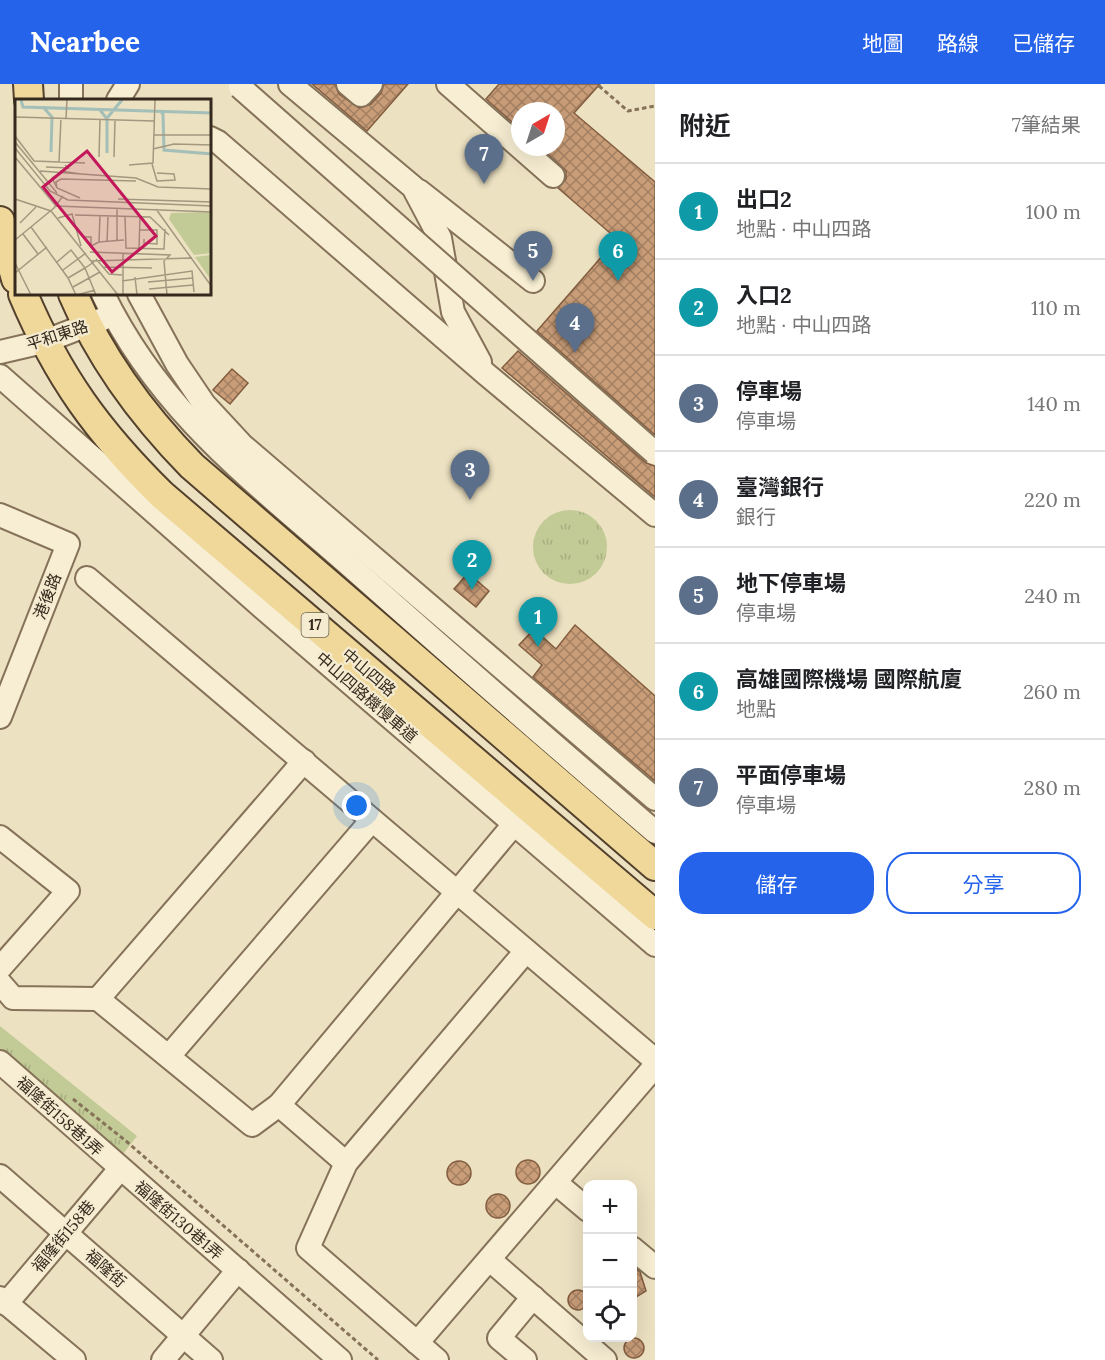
<!DOCTYPE html>
<html lang="zh-TW">
<meta charset="utf-8">
<style>
:root{--surface:#fff;--page:#f2f2f2;--text:#202124;--muted:#757577;--line:#e0e0e0;--accent:#2563eb}
body{margin:0;font-family:Lora,"Noto Sans TC",serif;background:var(--page);color:var(--text)}
.controls{position:absolute;right:18px;bottom:18px;display:grid;overflow:hidden;border-radius:12px;box-shadow:0 6px 24px #0002}
.controls button{width:54px;height:54px;display:grid;place-items:center;padding:0;border:0;border-bottom:2px solid var(--line);background:var(--surface);color:var(--text);font:30px sans-serif}
.compass{position:absolute;left:511px;top:18px;width:54px;height:54px;border-radius:50%;background:var(--surface);box-shadow:0 6px 24px #0002;rotate:39deg}
.you{position:absolute;left:357px;top:722px;width:21px;height:21px;margin:-15px;border:4px solid #fff;border-radius:50%;background:#1a73e8;box-shadow:0 0 0 9px #1a73e833}
.badge{display:grid;place-items:center;width:39px;height:39px;border-radius:50%;background:var(--accent);color:#fff;font-size:20px;font-weight:700}
.pin{position:absolute;translate:-50% -50px;filter:drop-shadow(0 2px 3px #0008)}
.pin::after{content:'';position:absolute;top:32px;width:21px;height:18px;background:inherit;clip-path:polygon(0 0,100% 0,50% 100%)}
.list{margin:0;padding:0;list-style:none}
h2{display:flex;justify-content:space-between;align-items:center;height:78px;margin:0;padding:0 24px;font-size:26px}
h2 small{font-size:20px;font-weight:400;color:var(--muted)}
.list li{display:grid;grid-template-columns:39px 1fr auto;gap:18px;align-items:center;box-sizing:border-box;height:96px;padding:0 24px;border-top:2px solid var(--line)}
.list b{display:block;font-size:22px;white-space:nowrap}
.list p{margin:0;font-size:20px;white-space:nowrap;color:var(--muted)}
.list em{font-size:20px;font-style:normal;color:var(--muted)}
.actions{display:flex;gap:12px;padding:18px 24px}
.actions a{flex:1;padding:14px 0;border:2px solid var(--accent);border-radius:24px;text-align:center;font-size:21px;color:var(--accent)}
.actions .main{background:var(--accent);color:#fff}
.icon{flex:none;width:33px;height:33px;fill:none;stroke:currentColor;stroke-width:2;stroke-linecap:round;stroke-linejoin:round}
.map{position:relative;flex:none;width:655px;height:1276px;overflow:hidden}
header{display:flex;align-items:center;gap:36px;box-sizing:border-box;height:84px;padding:0 30px;background:var(--accent);color:#fff}
header strong{font-size:28px}
nav{display:flex;gap:33px;margin-inline-start:auto;font-size:21px}
main{display:flex}
aside{flex:1;background:var(--surface)}
.map>svg:first-child{display:block}
.grass{fill:url(#grass-tufts)}
.building{fill:url(#building-cross-hatch);stroke:#835d40;stroke-width:1.5}
.lines{fill:none;stroke-linecap:round;stroke-linejoin:round}
.minor-casing{stroke:#857259;stroke-width:26}
.major-casing{stroke:#53402d;stroke-width:32}
.path{stroke:#857259;stroke-width:3;stroke-dasharray:4.5 3;stroke-linecap:butt}
.minor{stroke:#f7eed3;stroke-width:22}
.major{stroke:#efd899;stroke-width:28}
.minor-bridge-casing{stroke:#857259;stroke-width:26;stroke-linecap:butt}
.minor-bridge{stroke:#f7eed3;stroke-width:22}
.labels{text-anchor:middle;stroke-width:4.5;stroke-linejoin:round;paint-order:stroke}
.shield{fill:#f4ebd0;stroke:#6e6453;stroke-width:1.5}
.shield-label{font-size:15px;font-weight:bold;fill:#352a1d}
.street-label{font-size:16px;fill:#352a1d;stroke:#f4ebd0}
.inset-river{fill:none;stroke:#a3bfb8;stroke-width:3}
.inset-road{fill:none;stroke:#a3987f;stroke-width:1.5}
.view{fill:#c2185b;fill-opacity:0.15;stroke:#c2185b;stroke-width:3}
.inset-edge{fill:none;stroke:#352a1d;stroke-width:3}
</style>
<header>
<strong>Nearbee</strong>
<nav><a>地圖</a><a>路線</a><a>已儲存</a></nav>
</header>
<main>
<div class="map">
<svg width="655" height="1276" viewBox="0 0 655 1276">
<defs>
<pattern id="grass-tufts" width="24" height="20" patternUnits="userSpaceOnUse" patternTransform="scale(1.5)"><rect width="24" height="20" fill="#c2ca95"/><path d="M3 7l-1-3M5 7V3M7 7l1-3M15 17l-1-3M17 17v-4M19 17l1-3" fill="none" stroke="#a7ae80"/></pattern>
<pattern id="building-cross-hatch" width="8" height="8" patternUnits="userSpaceOnUse" patternTransform="scale(1.5)"><rect width="8" height="8" fill="#c99d78"/><path d="M0 0l8 8M0 8l8-8" fill="none" stroke="#a48062"/></pattern>
</defs>
<rect width="100%" height="100%" fill="#ece1c1"/>
<!-- grass -->
<g class="grass">
<circle cx="570" cy="463" r="37"/>
<path d="M0 942 137 1052 123 1070 0 968Z"/>
</g>
<!-- building -->
<g class="building">
<path d="M312 0H335L339 10 359 24 371 20 381 9 384 0H408L367 47Z"/>
<path d="M499 0H600L574 29 655 98V351L537 247 617 155 558 104 566 95V87L540 63H556V27H520V45L486 15Z"/>
<path d="M518 267 646 379 655 382V413L502 284Z"/>
<path d="M232 285 248 299 230 320 213 306Z"/>
<path d="M468 489 489 507 476 523 454 505Z"/>
<path d="M575 541 655 612V697L533 593 542 581 519 561 534 545 556 565Z"/>
<circle cx="528" cy="1088" r="12"/>
<circle cx="459" cy="1089" r="12"/>
<circle cx="498" cy="1122" r="12"/>
<path d="M633 1182 640 1188 646 1207 633 1215Z"/>
<circle cx="578" cy="1216" r="10"/>
<circle cx="634" cy="1264" r="10"/>
</g>
<g class="lines">
<!-- minor casing -->
<g class="minor-casing">
<g id="minor">
<path d="M290 0 413 103 440 154 453 228 480 278"/>
<path d="M348 0 361 11 371 0"/>
<path d="M448 0 553 92"/>
<path d="M71 16V0"/>
<path d="M118 16 128 0"/>
<path d="M210 54 218 58 486 290 655 431"/>
<path d="M419 107 533 197"/>
<path d="M103 210C162 332 259 401 357 488 456 576 555 662 655 748"/>
<path d="M139 210 177 280 204 320 242 361 655 715"/>
<path d="M0 268 43 258 103 235"/>
<path d="M0 292 263 524 655 861"/>
<path d="M0 431 68 460 0 633"/>
<path d="M87 494 655 976"/>
<path d="M304 677 98 915 252 1041 279 1021 515 739"/>
<path d="M0 753 68 807 0 884"/>
<path d="M0 899 13 914 98 915"/>
<path d="M169 972 372 736"/>
<path d="M0 978 340 1276"/>
<path d="M279 1021 346 1079"/>
<path d="M0 1092 211 1276"/>
<path d="M556 1099 588 1126"/>
<path d="M632 1164 655 1183"/>
<path d="M490 1176 605 1276"/>
<path d="M0 1214 74 1276"/>
<path d="M6 1220 120 1085"/>
<path d="M417 1259 655 982"/>
<path d="M163 1276 238 1186"/>
<path d="M437 1276 308 1164 346 1079 526 867"/>
<path d="M525 1276 499 1254 533 1213"/>
</g>
</g>
<!-- major casing -->
<g class="major-casing">
<g id="major">
<path d="M28 0 29 16"/>
<path d="M0 137 16 195"/>
<path d="M23 210C58 293 98 348 162 411L655 831"/>
<path d="M73 210C101 276 142 331 192 382L655 782"/>
</g>
</g>
<!-- path -->
<g class="path">
<path d="M599 2 628 27 655 22"/>
<path d="M73 1015 126 1057 378 1276"/>
</g>
<!-- minor -->
<use href="#minor" class="minor"/>
<!-- major -->
<use href="#major" class="major"/>
<!-- minor-bridge casing -->
<g class="minor-bridge-casing">
<path id="minor-bridge" d="M240 3 655 369"/>
</g>
<!-- minor-bridge -->
<use href="#minor-bridge" class="minor-bridge"/>
</g>
<g class="labels">
<!-- shield labels -->
<rect class="shield" x="301.5" y="529" width="27" height="24" rx="4.5"/>
<g class="shield-label">
<text x="315" y="546">17</text>
</g>
<!-- street labels -->
<g class="street-label">
<text transform="translate(57 251) rotate(-18)" y="6">平和東路</text>
<text transform="translate(47 512) rotate(-69)" y="6">港後路</text>
<text transform="translate(369 588) rotate(40)" y="6">中山四路</text>
<text transform="translate(367 613) rotate(41)" y="6">中山四路機慢車道</text>
<text transform="translate(60 1032) rotate(42)" y="6">福隆街158巷1弄</text>
<text transform="translate(179 1136) rotate(41)" y="6">福隆街130巷1弄</text>
<text transform="translate(63 1152) rotate(-50)" y="6">福隆街158巷</text>
<text transform="translate(106 1184) rotate(41)" y="6">福隆街</text>
</g>
</g>
<!-- overview -->
<g transform="translate(15 15)">
<rect width="196" height="196" fill="#ece1c1"/>
<path d="M196 156H197L196 181 180 158Z" fill="#c2ca95"/>
<path d="M196 113V154L179 156 154 120 156 114Z" fill="#c2ca95"/>
<path class="inset-river" d="M6 1 8 8 197 14M28 8 37 18 36 53M85 11 92 20V54M145 12 148 15 149 51 197 55M92 19 107 1"/>
<path class="inset-road" d="M0 18 139 22M51 19 52 1M139 36H197M0 37 19 62 70 64M0 43 42 94M0 49 35 92 53 101 197 107M138 50 159 45 197 46M0 58 41 107 197 113M84 58 85 20M99 58 100 21M44 63 46 19M137 65 142 82 160 81 159 75 142 74M114 66 138 64 140 1M31 68 53 69 50 66M25 72 121 79 143 88 197 90M45 72 66 75M43 75 37 79 42 89 65 99M42 89 41 83 46 80 121 82M0 100 36 112 103 196M103 100 197 103M141 110 197 188M60 116 135 118 154 136M85 116 84 143 109 141M110 117 111 149 149 150 150 130M43 119 57 115 66 147M5 124 21 108M16 128 53 179 61 196M124 131H142V145L129 144V140M8 135 23 155M68 138H76V147L84 143M0 141 39 109 48 97M102 141V109M92 143 93 117M124 149 125 117M75 153 155 156 149 162 152 196M108 154V196M81 160 94 175 107 176M76 162 177 159M42 163 56 151 70 169 53 179M79 163 70 169 81 196M0 164 16 196M88 168 137 169M48 171 71 154M0 174 32 148M120 178 122 196M107 182 177 172 179 193M133 183 178 179M58 188 85 173M134 190 178 186M62 196 80 191M152 196H197"/>
<path class="view" d="M72 52 141 137 97 173 28 88Z"/>
<rect width="196" height="196" class="inset-edge"/>
</g>
</svg>
<div class="controls">
<button>+</button>
<button>−</button>
<button><svg class="icon" aria-label="locate" viewBox="0 0 24 24"><circle cx="12" cy="12" r="6"/><path d="M12 2v4M12 18v4M2 12h4M18 12h4"/></svg></button>
</div>
<svg class="compass" viewBox="-18 -18 36 36"><path d="M0-13l5 13h-10z" fill="#e53935"/><path d="M0 13l5-13h-10z" fill="#757577"/></svg>
<div class="you"></div>
<div class="pin badge" style="left:538px;top:563px;background:#0f9aa8">1</div>
<div class="pin badge" style="left:472px;top:506px;background:#0f9aa8">2</div>
<div class="pin badge" style="left:470px;top:416px;background:#5c6f8a">3</div>
<div class="pin badge" style="left:575px;top:269px;background:#5c6f8a">4</div>
<div class="pin badge" style="left:533px;top:197px;background:#5c6f8a">5</div>
<div class="pin badge" style="left:618px;top:197px;background:#0f9aa8">6</div>
<div class="pin badge" style="left:484px;top:100px;background:#5c6f8a">7</div>
</div>
<aside>
<h2>附近<small>7筆結果</small></h2>
<ul class="list">
<li><span class="badge" style="background:#0f9aa8">1</span><div><b>出口2</b><p>地點 · 中山四路</p></div><em>100 m</em></li>
<li><span class="badge" style="background:#0f9aa8">2</span><div><b>入口2</b><p>地點 · 中山四路</p></div><em>110 m</em></li>
<li><span class="badge" style="background:#5c6f8a">3</span><div><b>停車場</b><p>停車場</p></div><em>140 m</em></li>
<li><span class="badge" style="background:#5c6f8a">4</span><div><b>臺灣銀行</b><p>銀行</p></div><em>220 m</em></li>
<li><span class="badge" style="background:#5c6f8a">5</span><div><b>地下停車場</b><p>停車場</p></div><em>240 m</em></li>
<li><span class="badge" style="background:#0f9aa8">6</span><div><b>高雄國際機場 國際航廈</b><p>地點</p></div><em>260 m</em></li>
<li><span class="badge" style="background:#5c6f8a">7</span><div><b>平面停車場</b><p>停車場</p></div><em>280 m</em></li>
</ul>
<div class="actions"><a class="main">儲存</a><a>分享</a></div>
</aside>
</main>
